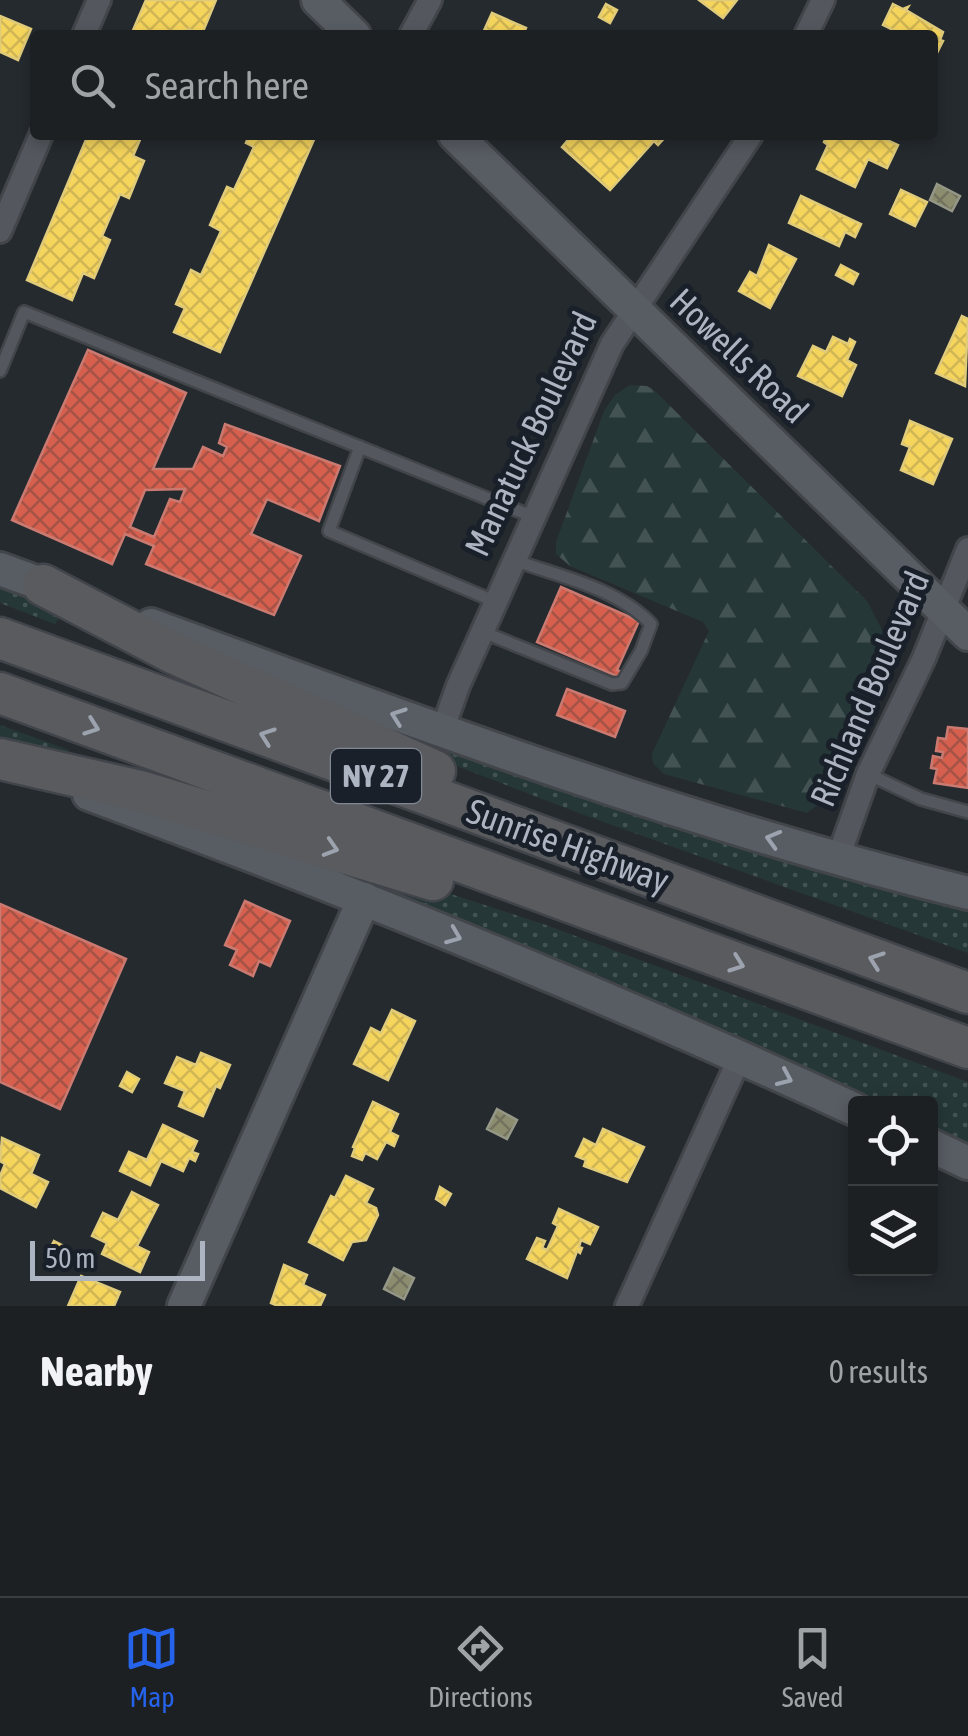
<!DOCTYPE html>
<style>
:root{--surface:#1c2023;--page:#292d30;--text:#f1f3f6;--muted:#a0a3a6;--line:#3a3e41;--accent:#2563eb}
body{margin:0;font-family:"Asap Condensed",sans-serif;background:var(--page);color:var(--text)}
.controls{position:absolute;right:30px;bottom:30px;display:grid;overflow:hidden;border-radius:10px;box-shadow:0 5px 15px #0003}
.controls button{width:90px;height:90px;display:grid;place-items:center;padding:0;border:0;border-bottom:2px solid var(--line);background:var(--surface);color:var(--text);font:50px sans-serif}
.scale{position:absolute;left:30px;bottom:25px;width:175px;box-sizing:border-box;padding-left:10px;border:5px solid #adb5c2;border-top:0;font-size:28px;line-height:35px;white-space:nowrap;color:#adb5c2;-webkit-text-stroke:8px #192029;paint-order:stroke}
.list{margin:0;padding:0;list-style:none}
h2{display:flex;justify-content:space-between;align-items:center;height:130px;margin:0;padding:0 40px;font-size:42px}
h2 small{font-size:32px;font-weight:400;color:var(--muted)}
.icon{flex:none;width:55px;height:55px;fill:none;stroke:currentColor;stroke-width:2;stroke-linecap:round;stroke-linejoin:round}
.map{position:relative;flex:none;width:968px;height:1306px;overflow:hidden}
.search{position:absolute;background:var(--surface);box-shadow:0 5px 15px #0003;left:30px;right:30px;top:30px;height:110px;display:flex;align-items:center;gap:25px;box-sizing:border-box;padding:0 35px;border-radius:10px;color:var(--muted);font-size:38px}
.sheet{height:290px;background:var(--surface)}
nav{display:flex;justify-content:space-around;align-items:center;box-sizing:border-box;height:140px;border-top:2px solid var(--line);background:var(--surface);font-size:28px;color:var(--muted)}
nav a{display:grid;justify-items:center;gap:5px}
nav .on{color:var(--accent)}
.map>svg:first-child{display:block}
.grass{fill:url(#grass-dots)}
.forest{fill:url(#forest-firs)}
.homes{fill:url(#homes-cross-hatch);stroke:#e0cb7b;stroke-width:2.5}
.shops{fill:url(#shops-cross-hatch);stroke:#ca7a70;stroke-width:2.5;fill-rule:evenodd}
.industry{fill:url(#industry-cross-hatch);stroke:#969887;stroke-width:2.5}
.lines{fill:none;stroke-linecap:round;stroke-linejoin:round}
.lane-casing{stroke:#42464a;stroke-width:16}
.street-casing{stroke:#42464a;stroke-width:28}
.secondary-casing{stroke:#42464a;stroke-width:38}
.highway-casing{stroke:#41454b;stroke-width:45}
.lane{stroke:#54585e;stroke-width:11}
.street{stroke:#54585e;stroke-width:22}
.secondary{stroke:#585c63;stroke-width:32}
.highway{stroke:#595b5e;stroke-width:40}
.oneway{stroke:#9ca3af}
.oneway2{stroke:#9ca3ae}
.labels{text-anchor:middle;stroke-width:10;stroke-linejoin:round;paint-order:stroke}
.shield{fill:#192029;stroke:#818894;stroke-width:2.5}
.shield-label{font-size:32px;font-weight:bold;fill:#adb5c2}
.street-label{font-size:35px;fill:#adb5c2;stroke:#192029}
</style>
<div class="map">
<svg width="968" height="1306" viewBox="0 0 968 1306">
<defs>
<pattern id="grass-dots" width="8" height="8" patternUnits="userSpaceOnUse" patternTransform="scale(2.5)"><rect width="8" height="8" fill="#263738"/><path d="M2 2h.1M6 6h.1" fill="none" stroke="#435253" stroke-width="1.8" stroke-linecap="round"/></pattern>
<pattern id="forest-firs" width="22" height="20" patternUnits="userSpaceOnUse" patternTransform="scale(2.5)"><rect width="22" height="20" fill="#263738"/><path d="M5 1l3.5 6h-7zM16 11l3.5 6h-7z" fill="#435253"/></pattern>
<pattern id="homes-cross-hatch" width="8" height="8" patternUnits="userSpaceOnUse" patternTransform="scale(2.5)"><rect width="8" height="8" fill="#f6d55c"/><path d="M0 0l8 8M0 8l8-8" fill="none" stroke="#cfb555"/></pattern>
<pattern id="shops-cross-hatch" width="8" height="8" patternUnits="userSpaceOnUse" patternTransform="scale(2.5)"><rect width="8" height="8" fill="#d6604d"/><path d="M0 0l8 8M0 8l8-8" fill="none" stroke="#a55347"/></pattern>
<pattern id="industry-cross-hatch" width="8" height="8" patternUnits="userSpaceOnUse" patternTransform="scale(2.5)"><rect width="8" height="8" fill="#8c8c6e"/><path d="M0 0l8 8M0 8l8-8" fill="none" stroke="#72725e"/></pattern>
</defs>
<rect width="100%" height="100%" fill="#252a2f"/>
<!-- grass -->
<g class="grass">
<path d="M0 587 61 614 55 624 0 603Z"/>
<path d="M262 675 968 901V953L576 812 428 755Z"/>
<path d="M0 725 69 750 65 758 0 737Z"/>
<path d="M307 847 546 925 968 1082V1146L931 1128 930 1104 880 1103 795 1062 601 976 301 856Z"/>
</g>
<!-- forest -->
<path class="forest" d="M630 385 647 386 655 391 867 601 884 634V654L823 801 807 813 664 774 653 763 652 754 709 631 703 622 570 566 556 554V542L604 411 615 395Z"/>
<!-- homes -->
<g class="homes">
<path d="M146 0H216L202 34 188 29 185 35H131Z"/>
<path d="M699 0H737L723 18Z"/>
<path d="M606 4 617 10 610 23 599 17Z"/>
<path d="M893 4 903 9 908 7 906 10 943 32 940 40 943 41 933 61V35H890L893 30 883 25Z"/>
<path d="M492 13 526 28 523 35H482Z"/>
<path d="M0 16 31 29 18 60 0 52Z"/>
<path d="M88 135H142L133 156 144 161 129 198 120 194 102 236 110 240 94 278 83 273 72 300 27 280Z"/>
<path d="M249 135H316L220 352 174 332 185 308 176 304 191 270 201 275 221 231 210 225 227 187 234 190 254 147 246 143Z"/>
<path d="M572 135 598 137 667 135 658 145 654 141 610 190 562 147Z"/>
<path d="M827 135H876L898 145 887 168 868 159 855 187 817 169 828 145 824 142Z"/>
<path d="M901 190 927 202 915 226 890 214Z"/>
<path d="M801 196 861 224 855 237 845 232 839 246 789 223Z"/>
<path d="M769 245 796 259 770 308 739 291 750 272 757 276Z"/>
<path d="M841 265 858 274 853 284 836 275Z"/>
<path d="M962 316 968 319 965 386 936 373Z"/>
<path d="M833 337 848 344 850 339 855 342 847 360 856 365 842 396 798 376 813 346 826 352Z"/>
<path d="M910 421 952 439 933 484 901 470 910 447 902 444Z"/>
<path d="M392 1010 415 1021 388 1080 354 1064 371 1028 381 1033Z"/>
<path d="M201 1053 230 1065 220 1088 216 1086 203 1116 179 1106 185 1091 165 1083 177 1057 196 1065Z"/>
<path d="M127 1072 139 1079 132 1092 120 1086Z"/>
<path d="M373 1102 398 1114 390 1132 398 1136 394 1146 386 1142 377 1159 365 1153 362 1160 352 1156 355 1148 353 1147Z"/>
<path d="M163 1125 197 1141 192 1152 198 1154 195 1161 189 1158 183 1171 161 1161 150 1185 120 1171 129 1152 147 1160Z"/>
<path d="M603 1129 644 1147 627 1182 584 1166 586 1160 576 1156 584 1139 596 1145Z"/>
<path d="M2 1138 39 1155 31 1174 48 1182 36 1207 0 1188V1176L5 1164 0 1161Z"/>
<path d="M346 1176 373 1189 366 1203 376 1208 378 1215 366 1240 352 1242 343 1260 309 1242 331 1196 335 1198Z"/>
<path d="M440 1187 451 1194 445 1205 436 1199Z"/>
<path d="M132 1192 158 1205 137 1246 149 1252 140 1272 102 1254 107 1243 92 1236 103 1213 118 1220Z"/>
<path d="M559 1209 598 1227 590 1244 581 1240 579 1247 582 1248 580 1253 577 1251 567 1278 527 1259 537 1238 545 1241 542 1248 547 1250 558 1226 553 1223Z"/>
<path d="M54 1241 70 1249 65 1259 49 1251Z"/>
<path d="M284 1265 307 1275 303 1285 325 1295 320 1306H278L271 1303Z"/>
<path d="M81 1276 120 1292 114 1306H68Z"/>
</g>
<!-- shops -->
<g class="shops">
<path d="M88 350 186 393 153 469H193L203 447 223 456 227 447 219 443 225 424 340 466 319 521 267 499 251 534 301 556 274 615 146 564 154 546 125 534 112 564 12 520ZM185 489 180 502 170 499 154 537 130 527 145 490Z"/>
<path d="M561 587 639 621 617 670 622 672 619 677 537 642Z"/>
<path d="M567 689 625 711 615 737 557 715Z"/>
<path d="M948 727 968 729V788L934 783 937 769 931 768 933 756 942 758 943 752 936 751 938 738 946 739Z"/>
<path d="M245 901 290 921 270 966 259 961 253 976 230 965 237 950 225 945Z"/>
<path d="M0 904 126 959 60 1109 0 1082Z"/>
</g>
<!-- industry -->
<g class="industry">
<path d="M937 184 960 196 952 211 930 200Z"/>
<path d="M497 1109 517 1120 507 1139 487 1129Z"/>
<path d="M394 1268 414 1278 404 1299 384 1289Z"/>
</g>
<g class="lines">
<!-- lane casing -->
<g class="lane-casing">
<g id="lane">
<path d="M0 371 24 312 536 518"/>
<path d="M360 447 329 531 496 602"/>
<path d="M483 632 612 684 622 683 641 651 651 624C618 589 560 576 516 561"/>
<path d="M868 774 921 799 968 812"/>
</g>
</g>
<!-- street casing -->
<g class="street-casing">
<g id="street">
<path d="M84 35 99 0"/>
<path d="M411 35 430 0"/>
<path d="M806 35 823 0"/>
<path d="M0 231 41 135"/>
<path d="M442 731 458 686 612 344 751 135"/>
<path d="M838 858 868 774 924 658 968 549"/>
<path d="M627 1306 740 1057"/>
</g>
</g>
<!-- secondary casing -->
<g class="secondary-casing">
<g id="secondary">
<path d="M318 0 354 35"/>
<path d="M455 135 968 634"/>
<path d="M0 569 63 592"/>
<path d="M151 625C420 724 689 824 968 893"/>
<path d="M89 794C348 890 605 994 856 1110"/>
<path d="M930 1145 968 1163"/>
<path d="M184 1306 364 899"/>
</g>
</g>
<!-- highway casing -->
<g class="highway-casing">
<g id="highway">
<path d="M43 585 173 653 435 771"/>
<path d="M0 638 968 993"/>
<path d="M0 693 968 1048"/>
<path d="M0 759 140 791 433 880"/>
</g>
</g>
<!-- lane -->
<use href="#lane" class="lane"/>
<!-- street -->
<use href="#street" class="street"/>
<!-- secondary -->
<use href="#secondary" class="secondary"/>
<!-- highway -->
<use href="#highway" class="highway"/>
</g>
<!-- one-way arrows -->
<defs><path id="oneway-chevron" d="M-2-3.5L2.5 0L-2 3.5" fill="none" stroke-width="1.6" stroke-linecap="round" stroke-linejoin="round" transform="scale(2.5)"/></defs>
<g class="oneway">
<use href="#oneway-chevron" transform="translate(398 716) rotate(-160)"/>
<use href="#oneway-chevron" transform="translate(773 839) rotate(-164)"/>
<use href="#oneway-chevron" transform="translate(454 936) rotate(22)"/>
<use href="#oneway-chevron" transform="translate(785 1078) rotate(24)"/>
</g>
<g class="oneway2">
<use href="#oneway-chevron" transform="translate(92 727) rotate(20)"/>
<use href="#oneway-chevron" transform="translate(267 736) rotate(-160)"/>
<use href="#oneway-chevron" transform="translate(331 848) rotate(17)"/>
<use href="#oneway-chevron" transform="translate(876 960) rotate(-160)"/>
<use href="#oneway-chevron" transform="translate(737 964) rotate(20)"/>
</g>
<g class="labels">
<!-- shield labels -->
<rect class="shield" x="331" y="749" width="90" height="54" rx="8"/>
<g class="shield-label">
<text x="376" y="787">NY 27</text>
</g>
<!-- street labels -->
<g class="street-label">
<text transform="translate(739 356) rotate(44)" y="12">Howells Road</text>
<text transform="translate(531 434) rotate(-65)" y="12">Manatuck Boulevard</text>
<text transform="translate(870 689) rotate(-67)" y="12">Richland Boulevard</text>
<text transform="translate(568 846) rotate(20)" y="12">Sunrise Highway</text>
</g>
</g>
</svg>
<div class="controls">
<button><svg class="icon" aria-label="locate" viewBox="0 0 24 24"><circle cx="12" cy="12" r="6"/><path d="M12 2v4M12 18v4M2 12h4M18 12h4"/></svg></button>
<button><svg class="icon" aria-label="layers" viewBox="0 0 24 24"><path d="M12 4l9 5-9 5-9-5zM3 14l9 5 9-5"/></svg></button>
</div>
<div class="scale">50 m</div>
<div class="search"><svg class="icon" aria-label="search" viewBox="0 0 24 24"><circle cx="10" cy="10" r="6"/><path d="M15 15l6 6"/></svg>Search here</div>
</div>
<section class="sheet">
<h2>Nearby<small>0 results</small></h2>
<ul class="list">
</ul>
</section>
<nav>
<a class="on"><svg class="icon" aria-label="map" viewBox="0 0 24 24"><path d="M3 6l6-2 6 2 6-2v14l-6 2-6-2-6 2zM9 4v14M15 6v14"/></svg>Map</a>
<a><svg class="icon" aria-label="directions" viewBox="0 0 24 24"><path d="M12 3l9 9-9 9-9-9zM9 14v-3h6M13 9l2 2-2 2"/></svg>Directions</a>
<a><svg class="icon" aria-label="saved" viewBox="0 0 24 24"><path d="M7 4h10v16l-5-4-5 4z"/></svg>Saved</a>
</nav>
